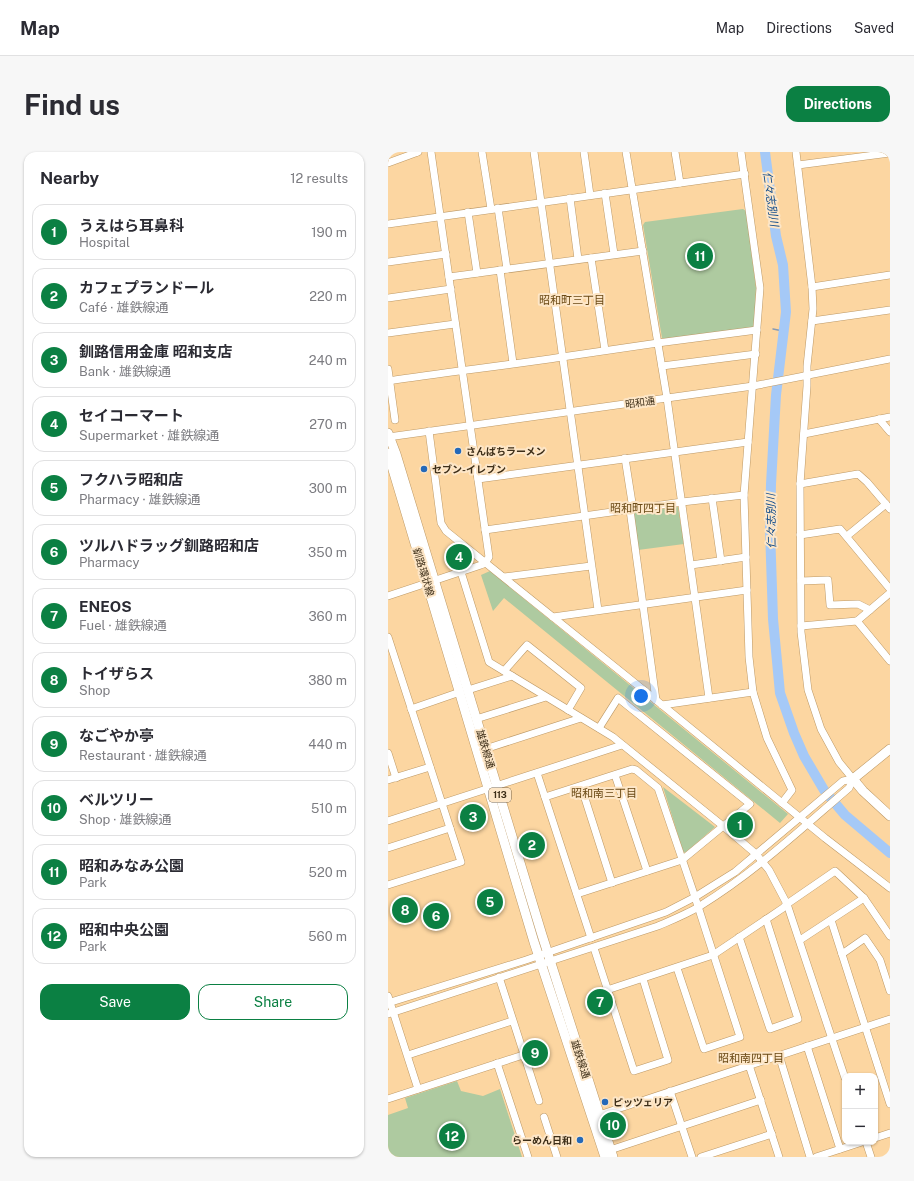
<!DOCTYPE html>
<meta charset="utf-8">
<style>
:root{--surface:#fff;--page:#f7f7f7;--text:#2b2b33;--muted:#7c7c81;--line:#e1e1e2;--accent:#0b8043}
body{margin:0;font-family:"Public Sans","Noto Sans JP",sans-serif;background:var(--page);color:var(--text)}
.controls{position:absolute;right:12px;bottom:12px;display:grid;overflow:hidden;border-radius:8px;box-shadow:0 1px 3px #0004}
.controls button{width:36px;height:36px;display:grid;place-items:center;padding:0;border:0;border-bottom:1px solid var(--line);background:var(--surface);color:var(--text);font:20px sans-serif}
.you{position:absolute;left:253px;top:544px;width:14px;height:14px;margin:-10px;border:3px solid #fff;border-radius:50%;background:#1a73e8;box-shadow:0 0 0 6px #1a73e833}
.badge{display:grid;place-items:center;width:26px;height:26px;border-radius:50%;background:var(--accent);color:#fff;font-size:13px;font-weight:700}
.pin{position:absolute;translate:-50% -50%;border:2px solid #fff;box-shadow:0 1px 4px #0006}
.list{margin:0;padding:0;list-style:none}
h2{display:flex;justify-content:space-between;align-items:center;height:52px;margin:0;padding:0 16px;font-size:17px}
h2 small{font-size:13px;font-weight:400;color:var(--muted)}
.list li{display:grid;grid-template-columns:26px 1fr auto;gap:12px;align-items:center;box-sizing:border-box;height:56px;margin:0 8px 8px;padding:0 8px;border:1px solid var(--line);border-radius:12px}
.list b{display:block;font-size:15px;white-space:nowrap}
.list p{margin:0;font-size:13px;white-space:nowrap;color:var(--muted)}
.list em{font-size:13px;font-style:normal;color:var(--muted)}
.actions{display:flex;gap:8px;padding:12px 16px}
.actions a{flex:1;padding:9px 0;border:1px solid var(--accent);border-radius:12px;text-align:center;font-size:14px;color:var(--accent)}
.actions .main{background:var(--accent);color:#fff}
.map{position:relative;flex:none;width:502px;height:1005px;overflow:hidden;border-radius:12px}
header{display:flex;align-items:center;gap:24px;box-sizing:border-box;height:56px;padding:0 20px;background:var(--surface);border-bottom:1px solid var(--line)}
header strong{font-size:19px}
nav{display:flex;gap:22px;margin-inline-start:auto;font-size:14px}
.intro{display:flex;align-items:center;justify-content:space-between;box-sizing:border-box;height:96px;padding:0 24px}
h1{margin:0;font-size:28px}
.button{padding:10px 18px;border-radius:12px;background:var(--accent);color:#fff;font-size:14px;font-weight:700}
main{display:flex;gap:24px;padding:0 24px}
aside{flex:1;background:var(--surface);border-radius:12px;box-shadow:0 1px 3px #0004}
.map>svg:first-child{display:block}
.green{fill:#aecaa0}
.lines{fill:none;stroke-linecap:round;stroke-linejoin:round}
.stream{stroke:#869ab4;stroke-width:1.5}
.river{stroke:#a5c9f7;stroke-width:10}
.minor-casing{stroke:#bd9966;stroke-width:8}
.major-casing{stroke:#bd9966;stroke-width:10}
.minor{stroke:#fff;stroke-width:7}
.major{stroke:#fff;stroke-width:9}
.poi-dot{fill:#2469b9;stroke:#fde6c7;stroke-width:1.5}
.labels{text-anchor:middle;stroke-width:4;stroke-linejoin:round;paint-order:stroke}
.shield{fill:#fde6c7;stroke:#77654c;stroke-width:1}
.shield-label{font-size:9px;font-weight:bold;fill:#3d2e18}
.street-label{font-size:10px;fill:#3d2e18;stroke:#fde6c7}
.poi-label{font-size:10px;font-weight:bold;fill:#3d2e18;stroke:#fde6c7;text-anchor:start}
.water-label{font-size:11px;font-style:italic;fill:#09478a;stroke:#fde6c7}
.neighbourhood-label{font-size:11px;fill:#6a4914;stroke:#fde6c7}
</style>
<header>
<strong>Map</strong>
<nav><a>Map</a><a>Directions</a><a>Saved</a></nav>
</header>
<div class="intro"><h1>Find us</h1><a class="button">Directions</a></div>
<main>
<aside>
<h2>Nearby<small>12 results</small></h2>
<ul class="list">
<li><span class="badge">1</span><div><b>うえはら耳鼻科</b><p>Hospital</p></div><em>190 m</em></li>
<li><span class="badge">2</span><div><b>カフェプランドール</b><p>Café · 雄鉄線通</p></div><em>220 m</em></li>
<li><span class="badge">3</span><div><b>釧路信用金庫 昭和支店</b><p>Bank · 雄鉄線通</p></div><em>240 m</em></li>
<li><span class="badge">4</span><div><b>セイコーマート</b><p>Supermarket · 雄鉄線通</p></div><em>270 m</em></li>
<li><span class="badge">5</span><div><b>フクハラ昭和店</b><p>Pharmacy · 雄鉄線通</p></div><em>300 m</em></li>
<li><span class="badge">6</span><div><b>ツルハドラッグ釧路昭和店</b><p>Pharmacy</p></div><em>350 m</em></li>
<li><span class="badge">7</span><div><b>ENEOS</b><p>Fuel · 雄鉄線通</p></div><em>360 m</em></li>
<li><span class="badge">8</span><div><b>トイザらス</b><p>Shop</p></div><em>380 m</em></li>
<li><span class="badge">9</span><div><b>なごやか亭</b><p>Restaurant · 雄鉄線通</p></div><em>440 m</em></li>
<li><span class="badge">10</span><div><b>ベルツリー</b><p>Shop · 雄鉄線通</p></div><em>510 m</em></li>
<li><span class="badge">11</span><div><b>昭和みなみ公園</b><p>Park</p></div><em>520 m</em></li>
<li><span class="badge">12</span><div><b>昭和中央公園</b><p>Park</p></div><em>560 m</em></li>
</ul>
<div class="actions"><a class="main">Save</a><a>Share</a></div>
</aside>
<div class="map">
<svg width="502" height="1005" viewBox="0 0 502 1005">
<rect width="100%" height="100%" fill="#fcd6a1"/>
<!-- green -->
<g class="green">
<path d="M355 57 358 59 368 136 366 173 364 176 276 188 274 186 255 73 257 70Z"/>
<path d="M290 355 296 392 250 398 245 361Z"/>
<path d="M102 419 400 662 392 671 116 446 105 459 93 423Z"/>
<path d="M275 635 327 675 297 701 295 699Z"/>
<path d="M69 929 73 939 95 944 112 937 134 1005H0V963L20 956 17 946Z"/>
</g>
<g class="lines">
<!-- stream -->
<path class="stream" d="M385 177 395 179"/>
<!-- river -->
<path class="river" d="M377 0 388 84 395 113 398 160 388 243 383 332 382 377 385 467 392 541 406 581 416 604 436 638 457 663 502 701"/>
<!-- minor casing -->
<g class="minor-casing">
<g id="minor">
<path d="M94 0 103 57"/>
<path d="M146 0 210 458"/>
<path d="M196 0 202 43"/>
<path d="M238 0 279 246 321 546"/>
<path d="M287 0 292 31"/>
<path d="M353 0 372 136 356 343 361 505 365 540 379 586 404 638 394 651"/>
<path d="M408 0 424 135 425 157 419 214V234L412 332 413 480 420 538 433 577 451 610 465 627"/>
<path d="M0 11 30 0"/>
<path d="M410 13 502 1"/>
<path d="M217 41 226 102"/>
<path d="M182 46 190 107"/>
<path d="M110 56 119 117"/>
<path d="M80 60 89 121"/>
<path d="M0 72 357 22"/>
<path d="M203 106 217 198"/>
<path d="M0 110 58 102"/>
<path d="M112 118 125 211"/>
<path d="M61 125 255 99"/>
<path d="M424 135 502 123"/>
<path d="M0 146 63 137"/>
<path d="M424 169 502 158"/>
<path d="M0 181 67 172"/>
<path d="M274 214 368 202"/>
<path d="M0 217 7 268"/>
<path d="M0 229C58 220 116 214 174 205 239 195 304 186 369 178"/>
<path d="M491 267 502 280"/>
<path d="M41 279 53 371 58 379 268 548 437 686 502 736"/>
<path d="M416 282 502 265"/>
<path d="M0 285 365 234 502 207"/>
<path d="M237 306 245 357"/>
<path d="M90 327 360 290"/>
<path d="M412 332 470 322 479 330 502 357"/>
<path d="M324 346 333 409"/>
<path d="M242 358 268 548"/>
<path d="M97 378 294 350 356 343"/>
<path d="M412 383 452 377 502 437"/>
<path d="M459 384 498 352"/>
<path d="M303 413 358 405"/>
<path d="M73 420 101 510 225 585 335 674 368 702 381 718 399 752 457 926"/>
<path d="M116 425 203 414"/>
<path d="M413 429 440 428 442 453 470 452 482 458"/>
<path d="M502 441 469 469 502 509"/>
<path d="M0 444 93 413 97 411 101 405 43 0"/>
<path d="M165 465 359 438"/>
<path d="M413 474 469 469"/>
<path d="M0 485 73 710 0 733"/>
<path d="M116 519 139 493 193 536 180 558"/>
<path d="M80 538 124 524"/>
<path d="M274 553 365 540"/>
<path d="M23 557 72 540"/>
<path d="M88 567 158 545"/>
<path d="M97 597 193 566"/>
<path d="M0 601 8 626"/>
<path d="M149 621 203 786"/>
<path d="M227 623 259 719"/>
<path d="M0 628 42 615"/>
<path d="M193 634 224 731"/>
<path d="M157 645 244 617 248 618 270 636 307 745 352 885 316 897 289 816"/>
<path d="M0 669 234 593"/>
<path d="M0 696 62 676"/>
<path d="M189 742 294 708 362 652 230 546 211 576"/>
<path d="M443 768 502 952"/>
<path d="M351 785 382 877 410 867 378 767"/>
<path d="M412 788 476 746"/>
<path d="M206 796 246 919 280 908 255 827"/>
<path d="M454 802 477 786 492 808 502 839"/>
<path d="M111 825 151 949"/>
<path d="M219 838 325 803 395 756 399 752 447 719 476 746 502 784"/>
<path d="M0 844 30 937"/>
<path d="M0 851 138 808 278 760 307 745 347 720 455 629 465 627"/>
<path d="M0 862 270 774C284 768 299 762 312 754 366 721 413 677 461 636L465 627"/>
<path d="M419 894 452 997"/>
<path d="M20 903 124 869"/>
<path d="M391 903 422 1005"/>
<path d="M109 911 140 1005"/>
<path d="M361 913 391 1005"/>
<path d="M282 939 304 1005"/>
<path d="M0 947 135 903"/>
<path d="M211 963 502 867"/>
<path d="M156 965 169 1005"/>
<path d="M487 986 502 981"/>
<path d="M478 990 483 1005"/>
<path d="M222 998 373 948"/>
<path d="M313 1005 384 982"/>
<path d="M428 1005 474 990"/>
</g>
</g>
<!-- major casing -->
<g class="major-casing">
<g id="major">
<path d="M0 281 8 302 154 783 225 1005"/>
<path d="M0 301 146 790 217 1005"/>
<path d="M502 597 465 627 475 639 502 664"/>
</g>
</g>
<!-- minor -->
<use href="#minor" class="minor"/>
<!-- major -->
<use href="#major" class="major"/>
</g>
<!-- markers -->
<g class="poi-dot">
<circle cx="70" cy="299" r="4"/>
<circle cx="36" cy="317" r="4"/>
<circle cx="217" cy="950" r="4"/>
<circle cx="192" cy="988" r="4"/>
</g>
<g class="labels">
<!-- shield labels -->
<rect class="shield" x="101" y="636" width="22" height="14" rx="3"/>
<g class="shield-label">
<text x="112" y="646">113</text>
</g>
<!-- street labels -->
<g class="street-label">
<text transform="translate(252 250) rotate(-8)" y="4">昭和通</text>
<text transform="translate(36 420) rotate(73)" y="4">釧路環状線</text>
<text transform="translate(98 597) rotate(73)" y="4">雄鉄線通</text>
<text transform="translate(193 907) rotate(72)" y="4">雄鉄線通</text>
</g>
<!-- poi labels -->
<g class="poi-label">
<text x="78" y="303">さんぱちラーメン</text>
<text x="44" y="321">セブン-イレブン</text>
<text x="225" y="954">ピッツェリア</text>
<text x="184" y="992" text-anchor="end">らーめん日和</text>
</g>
<!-- water labels -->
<g class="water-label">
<text transform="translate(383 47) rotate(82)" y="4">仁々志別川</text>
<text transform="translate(383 369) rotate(-91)" y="4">仁々志別川</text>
</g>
<!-- neighbourhood labels -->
<g class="neighbourhood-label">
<text x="184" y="152">昭和町三丁目</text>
<text x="255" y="360">昭和町四丁目</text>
<text x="216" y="645">昭和南三丁目</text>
<text x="363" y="910">昭和南四丁目</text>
</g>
</g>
</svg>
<div class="controls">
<button>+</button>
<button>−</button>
</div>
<div class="you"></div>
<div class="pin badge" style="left:352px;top:673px">1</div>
<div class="pin badge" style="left:144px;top:693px">2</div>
<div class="pin badge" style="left:85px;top:665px">3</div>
<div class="pin badge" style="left:71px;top:405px">4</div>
<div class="pin badge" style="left:102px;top:750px">5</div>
<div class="pin badge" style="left:48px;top:764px">6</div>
<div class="pin badge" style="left:212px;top:850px">7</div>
<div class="pin badge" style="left:17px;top:758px">8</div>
<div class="pin badge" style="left:147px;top:901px">9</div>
<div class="pin badge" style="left:225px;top:973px">10</div>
<div class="pin badge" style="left:312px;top:104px">11</div>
<div class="pin badge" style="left:64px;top:984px">12</div>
</div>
</main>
